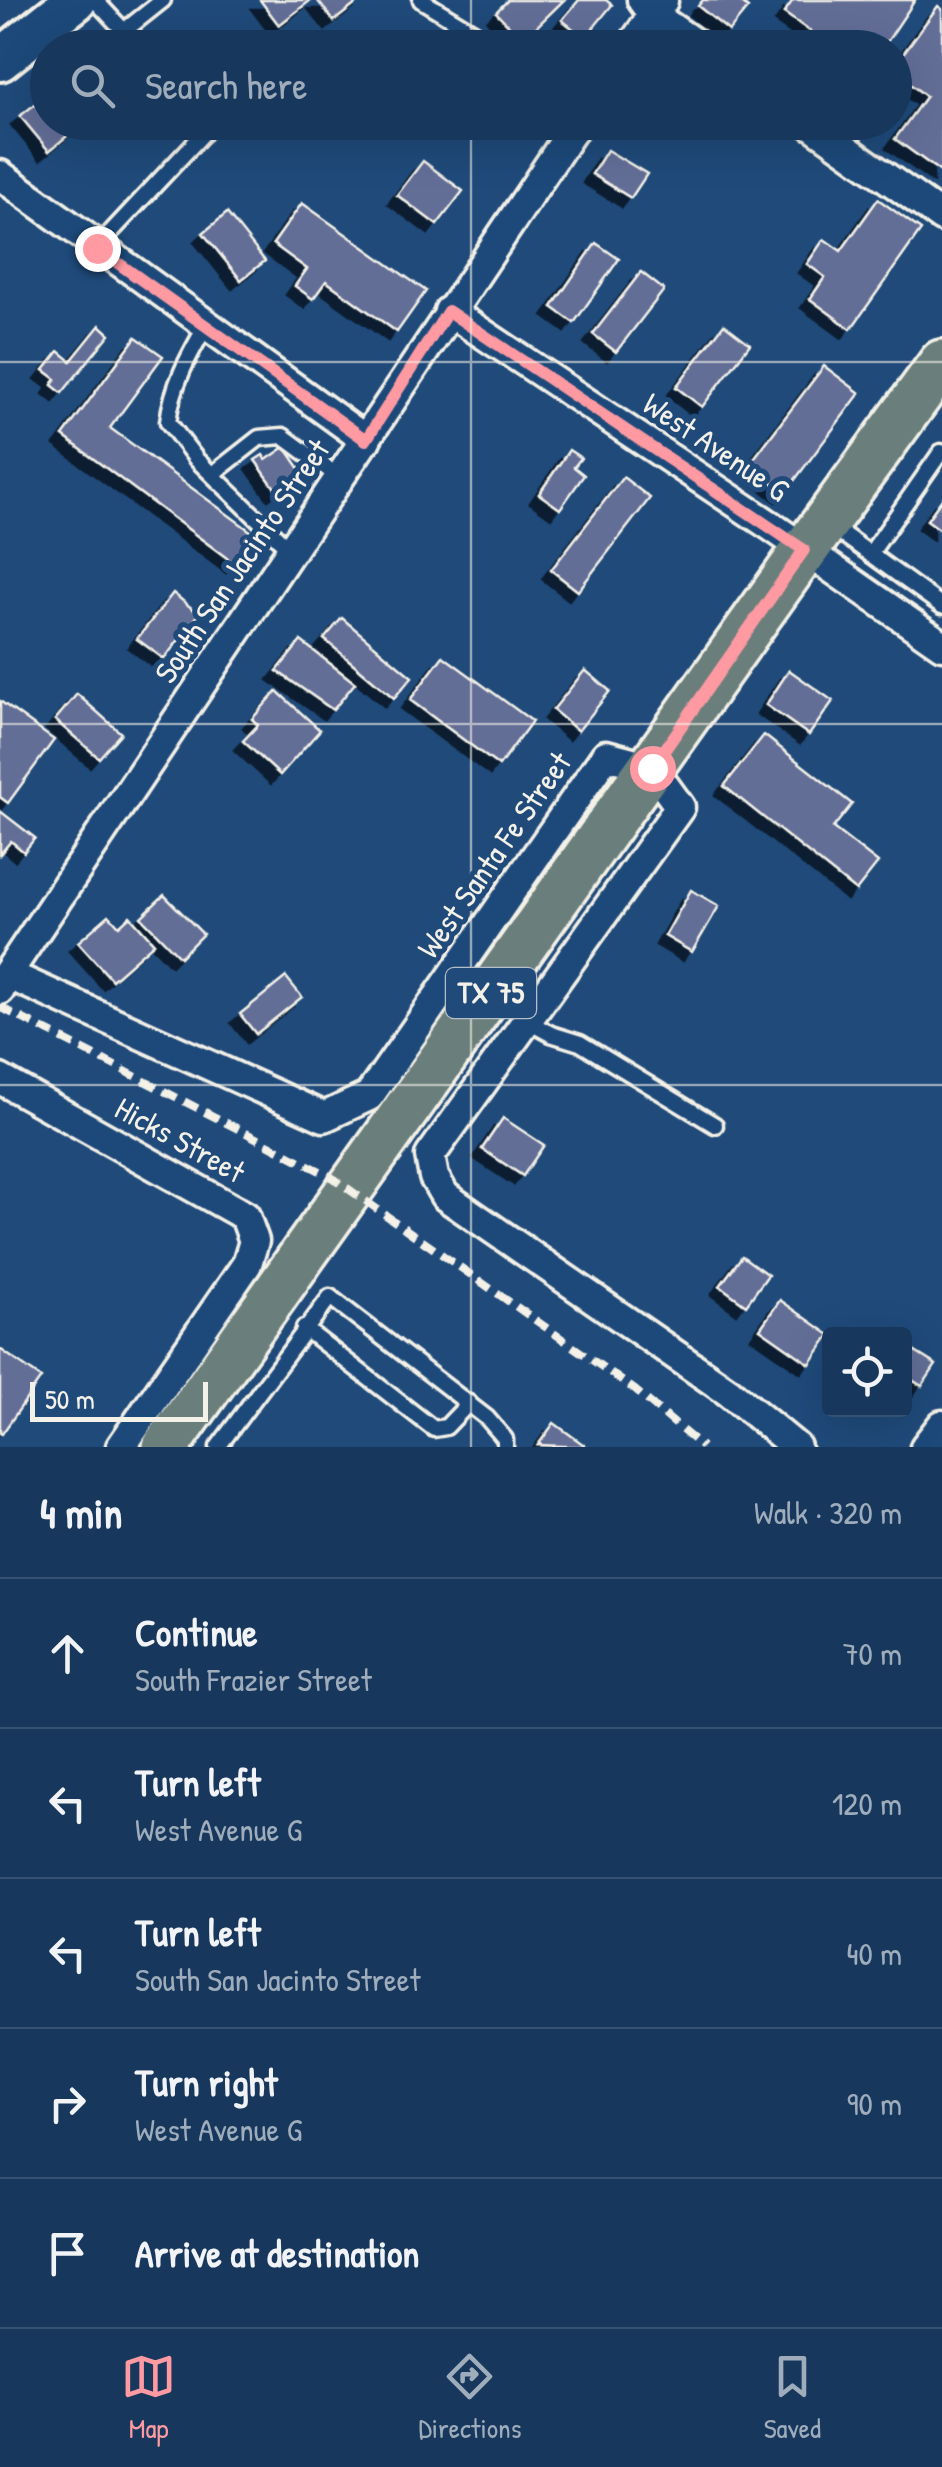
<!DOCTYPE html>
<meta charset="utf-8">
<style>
:root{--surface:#17385c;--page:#244365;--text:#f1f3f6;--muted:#9eacbb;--line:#365272;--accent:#ff9aa2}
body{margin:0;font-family:"Patrick Hand",sans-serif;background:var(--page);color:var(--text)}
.controls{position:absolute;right:30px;bottom:30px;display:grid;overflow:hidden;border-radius:10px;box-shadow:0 10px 40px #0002}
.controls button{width:90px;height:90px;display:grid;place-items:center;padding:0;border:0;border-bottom:2px solid var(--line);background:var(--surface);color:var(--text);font:50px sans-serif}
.scale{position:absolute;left:30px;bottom:25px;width:178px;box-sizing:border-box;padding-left:10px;border:5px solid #f4f1e8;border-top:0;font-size:28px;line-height:35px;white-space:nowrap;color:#f4f1e8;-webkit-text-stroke:8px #1f4a7a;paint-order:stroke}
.stop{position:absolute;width:30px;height:30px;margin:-22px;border:8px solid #ff9aa2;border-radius:50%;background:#fff}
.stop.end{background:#ff9aa2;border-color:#fff;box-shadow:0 2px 10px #0008}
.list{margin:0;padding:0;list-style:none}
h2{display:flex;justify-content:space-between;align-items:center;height:130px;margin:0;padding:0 40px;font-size:42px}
h2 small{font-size:32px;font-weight:400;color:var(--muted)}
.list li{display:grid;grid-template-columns:65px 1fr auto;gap:30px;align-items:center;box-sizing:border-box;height:150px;padding:0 40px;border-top:2px solid var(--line)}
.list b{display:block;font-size:38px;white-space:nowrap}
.list p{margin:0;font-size:32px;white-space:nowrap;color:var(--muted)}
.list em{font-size:32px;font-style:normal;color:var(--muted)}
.icon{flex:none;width:55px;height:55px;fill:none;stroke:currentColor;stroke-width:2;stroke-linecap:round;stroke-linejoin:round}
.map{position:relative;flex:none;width:942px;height:1447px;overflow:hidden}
.search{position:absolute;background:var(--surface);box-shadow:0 10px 40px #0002;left:30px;right:30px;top:30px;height:110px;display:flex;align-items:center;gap:25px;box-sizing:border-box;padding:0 35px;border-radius:55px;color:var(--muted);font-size:38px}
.sheet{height:880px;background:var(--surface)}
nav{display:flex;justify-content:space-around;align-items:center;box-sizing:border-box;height:140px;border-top:2px solid var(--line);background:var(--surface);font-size:28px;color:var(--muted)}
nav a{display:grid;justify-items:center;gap:5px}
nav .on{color:var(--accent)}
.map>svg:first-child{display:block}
.building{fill:#646e97;stroke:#f4f1e8;stroke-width:2.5;filter:url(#shadow)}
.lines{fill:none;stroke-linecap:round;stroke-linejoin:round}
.lane-casing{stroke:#f4f1e8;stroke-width:21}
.street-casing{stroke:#f4f1e8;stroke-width:35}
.secondary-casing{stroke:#f4f1e8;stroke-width:48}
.primary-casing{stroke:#f4f1e8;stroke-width:52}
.lane{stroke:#1f4a7a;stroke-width:14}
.street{stroke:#1f4a7a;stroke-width:28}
.secondary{stroke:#1f4a7a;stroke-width:40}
.primary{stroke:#6b7f7c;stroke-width:45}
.rail{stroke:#f4f1e8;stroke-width:8;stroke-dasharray:15 8;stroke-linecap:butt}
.route{stroke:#ff9aa2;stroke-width:12}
.grid{fill:none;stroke:#f4f1e8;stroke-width:2.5;stroke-opacity:0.55}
.labels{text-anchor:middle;stroke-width:10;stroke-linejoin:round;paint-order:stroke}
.shield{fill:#1f4a7a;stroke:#b4bfc7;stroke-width:2.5}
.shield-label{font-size:30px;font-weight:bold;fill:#f4f1e8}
.street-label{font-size:32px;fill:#f4f1e8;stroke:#1f4a7a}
</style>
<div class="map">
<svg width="942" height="1447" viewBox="0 0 942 1447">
<defs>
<filter id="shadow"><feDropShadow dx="-9" dy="9" stdDeviation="0" flood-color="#0009"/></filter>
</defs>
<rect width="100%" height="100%" fill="#1f4a7a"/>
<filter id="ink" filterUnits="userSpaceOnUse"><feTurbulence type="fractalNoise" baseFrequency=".01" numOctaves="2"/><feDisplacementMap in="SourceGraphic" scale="20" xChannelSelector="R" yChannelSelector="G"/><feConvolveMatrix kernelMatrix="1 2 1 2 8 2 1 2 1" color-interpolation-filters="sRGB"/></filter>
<g filter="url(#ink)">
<!-- building -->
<g class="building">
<path d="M260 0H311L279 25Z"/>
<path d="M317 0H361L334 21Z"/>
<path d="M508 0H564L523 40 496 12Z"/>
<path d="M579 0H606L612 5 585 38 562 20Z"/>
<path d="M703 0H738L748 8 729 31 698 6Z"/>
<path d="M793 0H915L883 48H834L784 13Z"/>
<path d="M938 6 942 9V173L895 139 926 96 894 72V66Z"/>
<path d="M48 94V122H84L49 151 20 116Z"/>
<path d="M607 150 647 174 631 198 592 174Z"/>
<path d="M423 161 463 191 437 225 397 195Z"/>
<path d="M878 199 921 230 851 329 810 299 825 277 807 264 824 239 841 251Z"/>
<path d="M302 203 426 291 397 332 326 281 313 299 295 286 307 269 273 244Z"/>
<path d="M227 213 265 261 241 280 203 233Z"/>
<path d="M596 243 619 259 574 323 552 307Z"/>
<path d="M641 272 664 290 616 352 593 334Z"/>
<path d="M724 324 750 344 702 407 676 387Z"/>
<path d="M100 325 110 334 62 393 52 385 56 379 44 370 59 351 71 361Z"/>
<path d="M136 337 163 356 110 428 256 535 235 564 63 436Z"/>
<path d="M824 366 860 393 785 493 749 465Z"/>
<path d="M285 447 303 473 277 491 255 460 263 455 266 460Z"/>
<path d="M569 450 581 458 574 467 584 475 560 509 539 494Z"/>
<path d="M623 477 650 498 578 591 551 570Z"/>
<path d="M942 499V531L927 520Z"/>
<path d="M173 593 199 614 164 659 137 639Z"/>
<path d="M342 618 412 677 394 698 324 639Z"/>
<path d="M301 641 355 683 333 710 277 671Z"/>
<path d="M443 656 532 721 499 766 410 700Z"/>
<path d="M585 670 610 691 578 731 553 710Z"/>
<path d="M789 670 833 701 809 735 766 705Z"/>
<path d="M277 691 320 730 280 775 243 741 258 725 252 719Z"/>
<path d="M77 694 121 733 99 758 55 720Z"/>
<path d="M0 701 54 740 8 803 0 797Z"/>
<path d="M764 735 852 804 833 828 878 863 856 891 724 786Z"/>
<path d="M0 811 35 838 24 852 11 841 0 854Z"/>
<path d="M691 890 719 906 692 952 665 936Z"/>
<path d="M164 895 203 934 180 957 141 917Z"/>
<path d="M109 915 119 926 130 916 154 943 112 980 78 942Z"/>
<path d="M286 977 302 997 256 1034 240 1014Z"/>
<path d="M503 1118 544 1145 523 1176 482 1149Z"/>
<path d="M742 1256 768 1275 746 1305 720 1286Z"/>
<path d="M780 1300 830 1335 810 1364 760 1329Z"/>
<path d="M904 1345 936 1365 922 1386 904 1375Z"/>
<path d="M0 1349 41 1378 2 1434 0 1433Z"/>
<path d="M554 1423 587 1447 538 1445Z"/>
</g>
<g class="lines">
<!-- lane casing -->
<g class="lane-casing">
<g id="lane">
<path d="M95 0 140 48"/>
<path d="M421 0 500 48"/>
<path d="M124 31 163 0"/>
<path d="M97 247 214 122"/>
<path d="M206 326C188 357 172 386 168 422L197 460 291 551"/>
<path d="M941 452 870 554 942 606"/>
<path d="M213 474 259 438 283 436 340 478"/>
<path d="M830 525 870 554"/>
<path d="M527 1021 551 1034 580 1043 715 1125"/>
<path d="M304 1328 434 1429 446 1427 469 1403"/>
<path d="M218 1447 330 1297 487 1418 505 1439V1447"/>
</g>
</g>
<!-- street casing -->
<g class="street-casing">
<g id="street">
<path d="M642 0 653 15 701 48"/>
<path d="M630 48 663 1"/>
<path d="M808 122 942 217"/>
<path d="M0 175 366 440"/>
<path d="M449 311 771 526 942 645"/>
<path d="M7 974 324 1117 369 1096 606 755 651 767 680 807 430 1156 434 1177 445 1196 729 1392 796 1447"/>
<path d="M0 990 7 974 578 122"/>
<path d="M0 1079 245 1216 254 1241 247 1264 121 1447"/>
<path d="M925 1447 942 1425"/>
</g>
</g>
<!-- secondary casing -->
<g class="secondary-casing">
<path id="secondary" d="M0 60 76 0"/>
</g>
<!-- primary casing -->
<g class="primary-casing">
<path id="primary" d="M166 1447 805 550 942 363"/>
</g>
<!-- lane -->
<use href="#lane" class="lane"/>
<!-- street -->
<use href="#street" class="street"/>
<!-- secondary -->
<use href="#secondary" class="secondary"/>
<!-- primary -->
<use href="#primary" class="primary"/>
<!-- rail -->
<path class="rail" d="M0 1007 330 1176 635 1390 702 1447"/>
</g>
</g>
<g class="lines" filter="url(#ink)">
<!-- route -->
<path class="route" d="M97 248 366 440 448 311 804 550 652 768"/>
</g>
<!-- grid -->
<path class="grid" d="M471 0V48M471 122V1447M0 362H942M0 724H942M0 1085H942"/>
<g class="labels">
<!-- shield labels -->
<rect class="shield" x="446" y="968" width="90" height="50" rx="8"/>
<g class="shield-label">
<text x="491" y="1003">TX 75</text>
</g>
<!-- street labels -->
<g class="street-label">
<text transform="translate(716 447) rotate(34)" y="11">West Avenue G</text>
<text transform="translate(242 561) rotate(-56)" y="11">South San Jacinto Street</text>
<text transform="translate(494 855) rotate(-55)" y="11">West Santa Fe Street</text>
<text transform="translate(180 1140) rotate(29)" y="11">Hicks Street</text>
</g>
</g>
</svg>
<div class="controls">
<button><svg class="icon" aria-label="locate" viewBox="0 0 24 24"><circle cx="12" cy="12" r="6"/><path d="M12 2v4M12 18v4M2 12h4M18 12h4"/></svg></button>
</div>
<div class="scale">50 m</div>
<div class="stop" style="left:652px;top:768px"></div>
<div class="stop end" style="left:97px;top:248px"></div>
<div class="search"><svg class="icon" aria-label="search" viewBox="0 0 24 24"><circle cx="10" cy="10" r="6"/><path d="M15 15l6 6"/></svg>Search here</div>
</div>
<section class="sheet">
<h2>4 min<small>Walk · 320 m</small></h2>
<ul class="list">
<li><svg class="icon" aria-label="ahead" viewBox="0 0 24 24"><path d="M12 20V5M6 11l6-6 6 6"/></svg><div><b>Continue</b><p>South Frazier Street</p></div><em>70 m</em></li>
<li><svg class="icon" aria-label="left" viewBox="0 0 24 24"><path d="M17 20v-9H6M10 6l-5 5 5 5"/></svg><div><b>Turn left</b><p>West Avenue G</p></div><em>120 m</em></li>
<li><svg class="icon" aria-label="left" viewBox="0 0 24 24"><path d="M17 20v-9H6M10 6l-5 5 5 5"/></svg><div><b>Turn left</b><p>South San Jacinto Street</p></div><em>40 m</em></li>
<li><svg class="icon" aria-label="right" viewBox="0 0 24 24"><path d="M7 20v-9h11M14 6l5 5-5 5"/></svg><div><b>Turn right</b><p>West Avenue G</p></div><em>90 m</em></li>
<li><svg class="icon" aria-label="arrive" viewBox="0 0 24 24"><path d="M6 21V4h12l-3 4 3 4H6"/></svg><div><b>Arrive at destination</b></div></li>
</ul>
</section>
<nav>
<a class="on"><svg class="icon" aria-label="map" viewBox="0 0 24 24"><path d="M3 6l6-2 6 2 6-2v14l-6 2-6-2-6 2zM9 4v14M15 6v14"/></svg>Map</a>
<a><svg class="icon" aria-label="directions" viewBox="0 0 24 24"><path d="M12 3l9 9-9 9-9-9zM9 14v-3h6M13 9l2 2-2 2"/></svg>Directions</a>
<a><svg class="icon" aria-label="saved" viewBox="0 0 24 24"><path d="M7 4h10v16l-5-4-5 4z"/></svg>Saved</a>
</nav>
